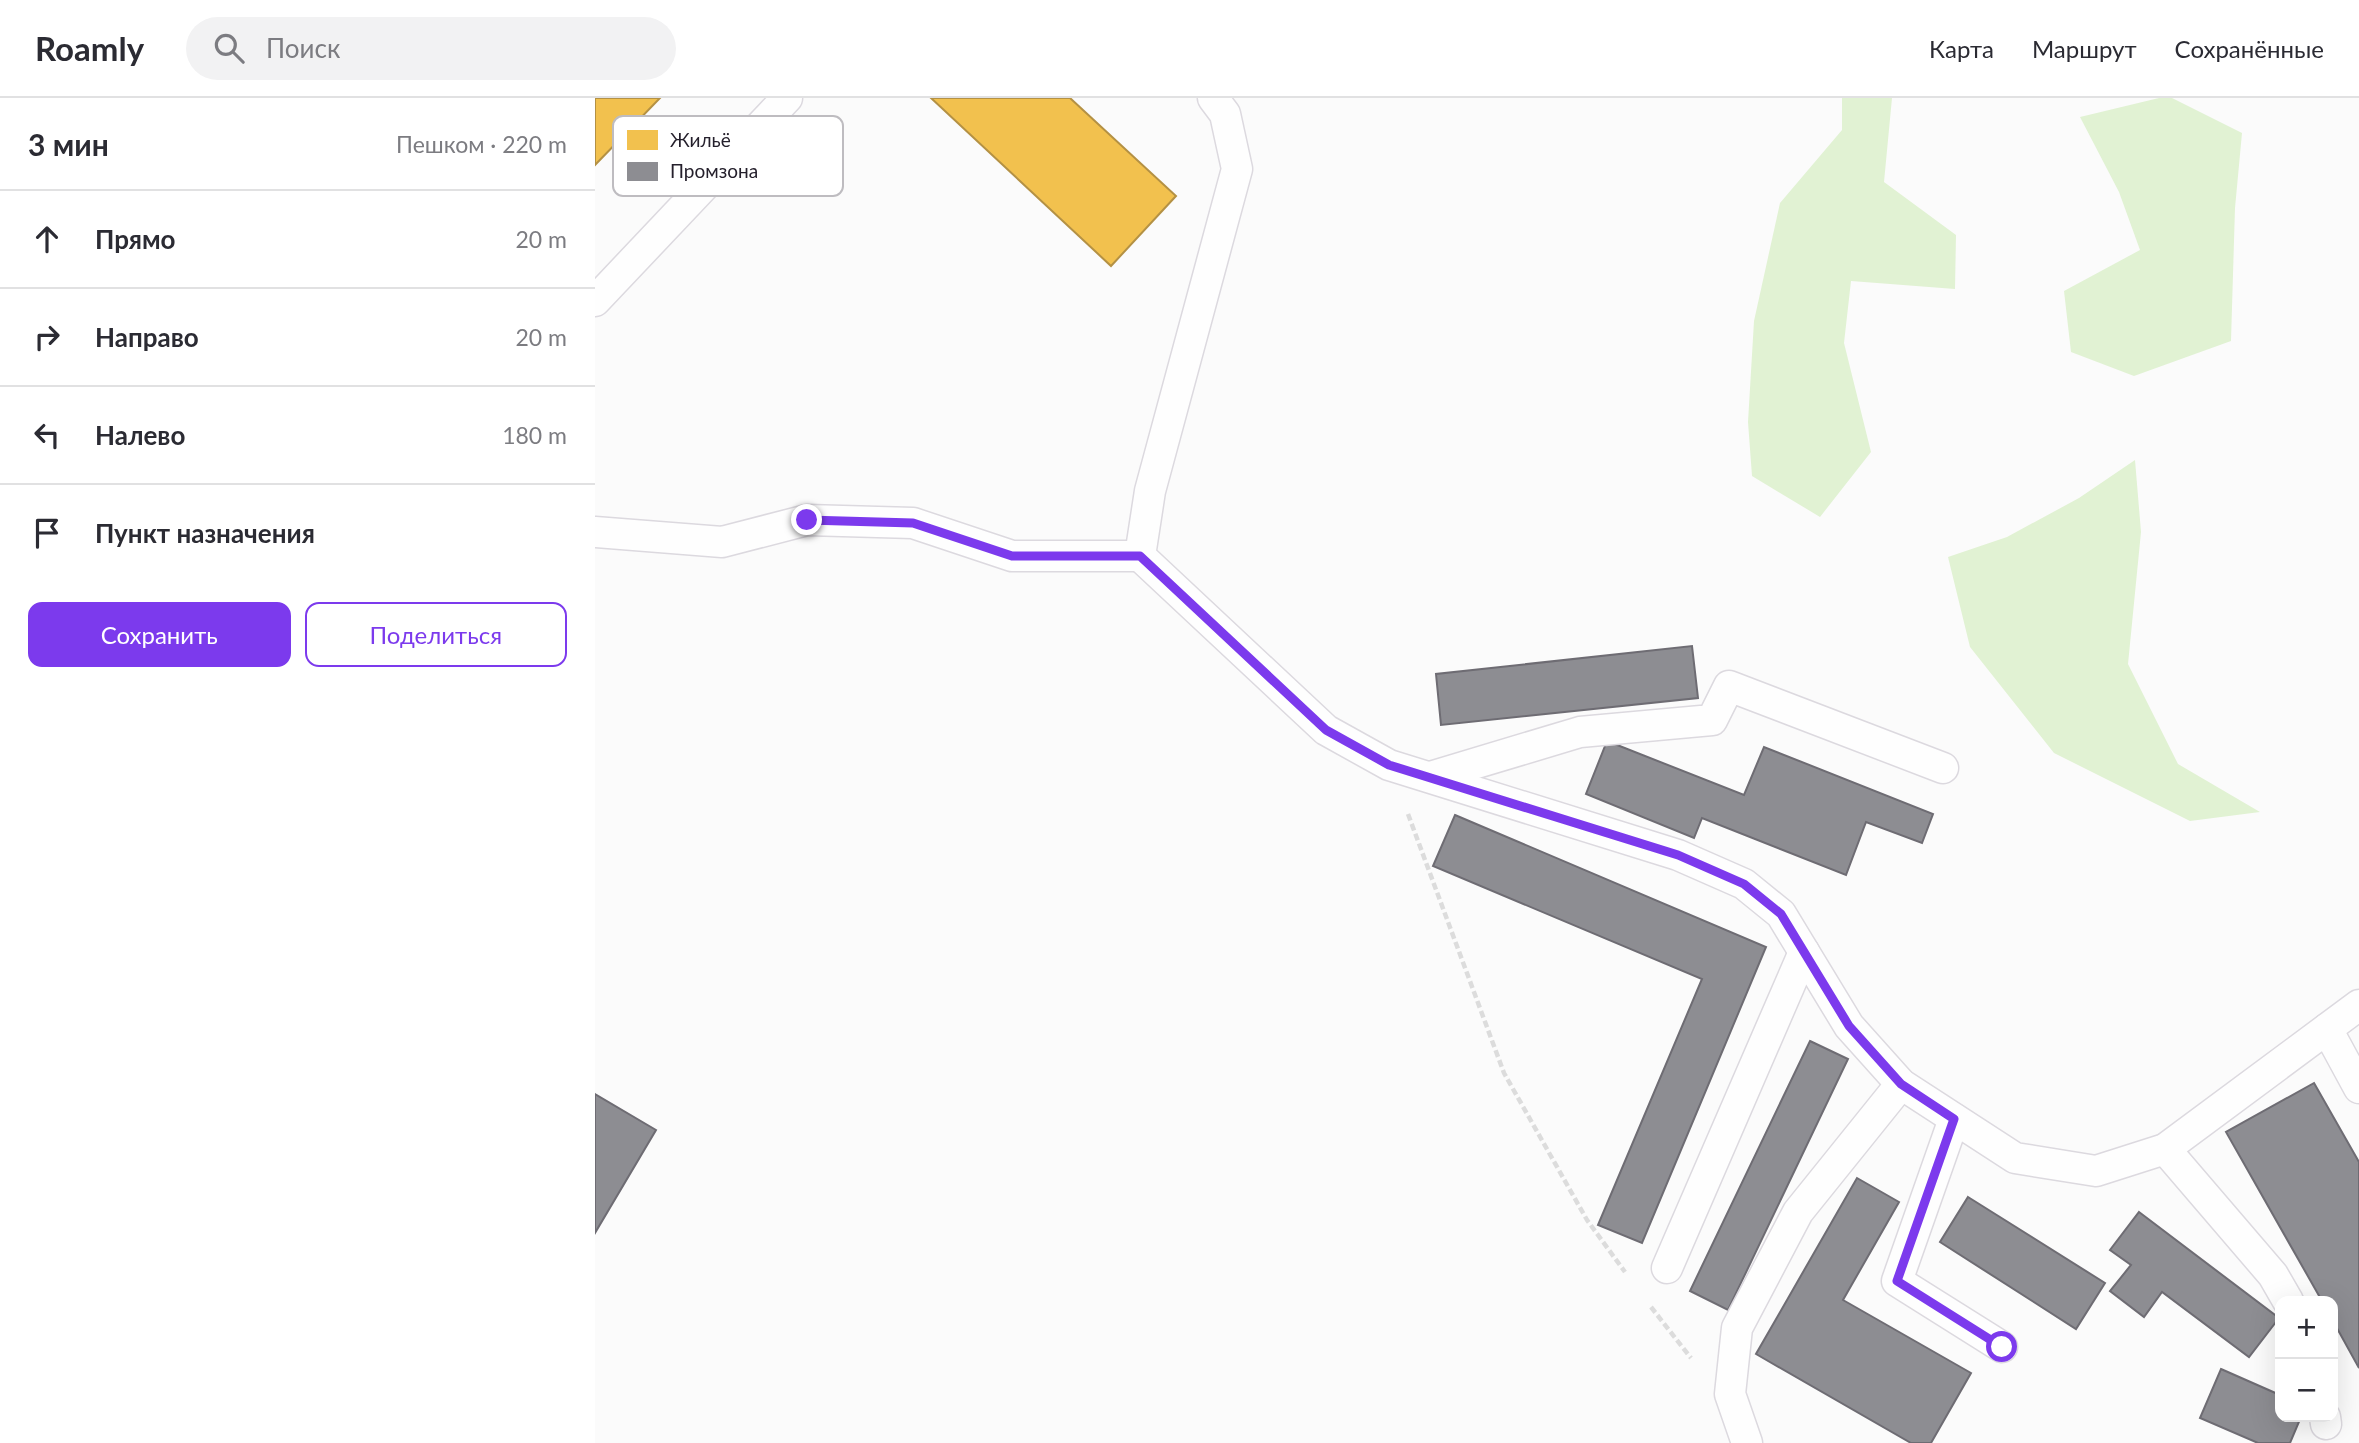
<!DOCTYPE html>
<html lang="ru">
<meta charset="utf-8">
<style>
:root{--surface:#fff;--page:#f2f2f3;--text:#2b2b33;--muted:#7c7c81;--line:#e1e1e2;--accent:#7c3aed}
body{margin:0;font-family:Lato,sans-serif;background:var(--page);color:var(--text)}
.controls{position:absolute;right:21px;bottom:21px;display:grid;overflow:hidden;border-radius:14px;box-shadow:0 7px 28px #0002}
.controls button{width:63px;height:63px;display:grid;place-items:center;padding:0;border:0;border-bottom:2px solid var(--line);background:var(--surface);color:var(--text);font:35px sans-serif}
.stop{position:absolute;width:21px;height:21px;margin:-16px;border:5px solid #7c3aed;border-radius:50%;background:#fff}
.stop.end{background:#7c3aed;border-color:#fff;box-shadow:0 2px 7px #0008}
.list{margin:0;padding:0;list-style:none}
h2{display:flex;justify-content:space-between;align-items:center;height:91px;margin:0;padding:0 28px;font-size:30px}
h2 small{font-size:23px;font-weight:400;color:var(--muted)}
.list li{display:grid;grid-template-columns:46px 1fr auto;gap:21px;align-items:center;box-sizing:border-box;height:98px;padding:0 28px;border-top:2px solid var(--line)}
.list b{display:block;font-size:26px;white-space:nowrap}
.list em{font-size:23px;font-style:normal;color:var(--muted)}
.actions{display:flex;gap:14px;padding:21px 28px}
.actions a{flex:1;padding:16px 0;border:2px solid var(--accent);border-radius:14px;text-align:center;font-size:24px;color:var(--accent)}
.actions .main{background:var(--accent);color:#fff}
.icon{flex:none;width:38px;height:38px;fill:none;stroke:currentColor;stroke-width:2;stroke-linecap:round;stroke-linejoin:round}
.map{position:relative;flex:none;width:1764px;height:1345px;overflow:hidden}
header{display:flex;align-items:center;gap:42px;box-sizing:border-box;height:98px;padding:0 35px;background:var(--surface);border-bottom:2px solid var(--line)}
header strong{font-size:33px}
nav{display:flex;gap:38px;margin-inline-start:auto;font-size:24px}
.search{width:490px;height:63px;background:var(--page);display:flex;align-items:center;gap:18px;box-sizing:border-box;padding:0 24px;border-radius:38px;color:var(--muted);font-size:26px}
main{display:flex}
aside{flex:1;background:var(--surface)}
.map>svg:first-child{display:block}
.green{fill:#e1f2d3}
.homes{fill:#f2c14e;stroke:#b49144;stroke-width:2}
.industry{fill:#8d8d92;stroke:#6e6c73;stroke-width:2}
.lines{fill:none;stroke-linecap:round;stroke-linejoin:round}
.service-casing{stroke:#dcd9df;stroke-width:33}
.path{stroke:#dcdcdc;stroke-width:4.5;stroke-dasharray:7 3.5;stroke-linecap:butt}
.service{stroke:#fefefe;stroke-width:30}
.route{stroke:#7c3aed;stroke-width:9}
.key{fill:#fff;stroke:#bebcc0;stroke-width:2}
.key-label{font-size:19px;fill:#25202c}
</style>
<header>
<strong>Roamly</strong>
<div class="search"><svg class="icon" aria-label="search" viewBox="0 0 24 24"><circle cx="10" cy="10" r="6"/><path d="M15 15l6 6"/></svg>Поиск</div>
<nav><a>Карта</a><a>Маршрут</a><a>Сохранённые</a></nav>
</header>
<main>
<aside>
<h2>3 мин<small>Пешком · 220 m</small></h2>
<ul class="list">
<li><svg class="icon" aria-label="ahead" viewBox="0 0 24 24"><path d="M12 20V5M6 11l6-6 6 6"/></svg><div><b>Прямо</b></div><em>20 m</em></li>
<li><svg class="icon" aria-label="right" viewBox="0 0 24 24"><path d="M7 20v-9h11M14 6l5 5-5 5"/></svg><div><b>Направо</b></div><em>20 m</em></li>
<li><svg class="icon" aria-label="left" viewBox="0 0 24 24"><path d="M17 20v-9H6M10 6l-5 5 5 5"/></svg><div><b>Налево</b></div><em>180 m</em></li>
<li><svg class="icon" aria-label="arrive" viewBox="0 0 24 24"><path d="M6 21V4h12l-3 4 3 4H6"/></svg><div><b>Пункт назначения</b></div></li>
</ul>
<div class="actions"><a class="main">Сохранить</a><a>Поделиться</a></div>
</aside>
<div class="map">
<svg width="1764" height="1345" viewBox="0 0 1764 1345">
<rect width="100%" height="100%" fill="#fbfbfb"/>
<!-- green -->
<g class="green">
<path d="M1247 0H1297L1289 84 1361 137 1360 191 1256 183 1249 245 1276 354 1225 419 1157 378 1153 324 1159 223 1185 105 1247 32Z"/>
<path d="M1564 0H1577L1647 35 1640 110 1636 243 1539 278 1476 254 1469 193 1545 152 1524 94 1485 19Z"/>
<path d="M1540 362 1546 434 1533 566 1583 666 1665 714 1595 723 1459 655 1375 549 1353 459 1412 439 1484 400Z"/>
</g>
<!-- homes -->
<g class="homes">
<path d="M0 0H65L0 67Z"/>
<path d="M336 0H475L581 98 516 168Z"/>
</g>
<!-- industry -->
<g class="industry">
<path d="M1097 548 1103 600 846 627 841 576Z"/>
<path d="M1012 643 1149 697 1169 649 1338 716 1327 745 1271 724 1251 777 1107 720 1099 740 991 696Z"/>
<path d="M860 717 1171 849 1047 1145 1003 1127 1107 881 838 768Z"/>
<path d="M1215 943 1253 961 1133 1212 1095 1193Z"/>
<path d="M1719 985 1764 1064V1270L1738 1223V1203H1727L1631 1034Z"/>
<path d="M0 996 61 1032 0 1135Z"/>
<path d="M1262 1080 1304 1104 1248 1202 1376 1275 1336 1345H1316L1161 1256Z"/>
<path d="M1373 1099 1510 1185 1481 1231 1345 1144Z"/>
<path d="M1544 1114 1684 1220 1654 1259 1567 1194 1549 1219 1515 1193 1536 1167 1515 1152Z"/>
<path d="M1626 1271 1685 1297V1319H1706L1695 1345H1663L1605 1320Z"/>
</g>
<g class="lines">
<!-- service casing -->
<g class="service-casing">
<g id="service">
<path d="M618 0 630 16 642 71 555 393 545 458 731 632 794 667 1083 757 1149 786 1186 816 1254 928 1306 986 1420 1060 1501 1073 1570 1051 1764 907"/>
<path d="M0 203 192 0"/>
<path d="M0 434 127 444 212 422 318 425 417 458H545"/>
<path d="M835 679 985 634 1117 622 1134 588 1348 670"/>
<path d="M1732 931 1764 990"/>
<path d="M1359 1021 1302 1183 1407 1249"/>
<path d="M1570 1051 1678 1177 1693 1203"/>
<path d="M1072 1170 1209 854"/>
<path d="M1730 1319 1731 1326"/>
<path d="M1152 1345 1135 1296 1142 1230 1203 1114 1306 986"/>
</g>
</g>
<!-- path -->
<g class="path">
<path d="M813 716 909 975 992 1122 1030 1174"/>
<path d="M1056 1209 1096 1260"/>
</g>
<!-- service -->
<use href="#service" class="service"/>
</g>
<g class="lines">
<!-- route -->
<path class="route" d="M212 422 318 425 417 458H545L731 632 794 667 1083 757 1149 786 1186 816 1254 928 1306 986 1359 1021 1302 1183 1407 1249"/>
</g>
<!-- legend -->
<rect x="18" y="18" width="230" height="80" rx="10" class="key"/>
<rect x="32" y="32" width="31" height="20" fill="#f2c14e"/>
<rect x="32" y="64" width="31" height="19" fill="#8d8d92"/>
<g class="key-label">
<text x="75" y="49">Жильё</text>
<text x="75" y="80">Промзона</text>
</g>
</svg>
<div class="controls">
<button>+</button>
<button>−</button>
</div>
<div class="stop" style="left:1407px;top:1249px"></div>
<div class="stop end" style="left:212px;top:422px"></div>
</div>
</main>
